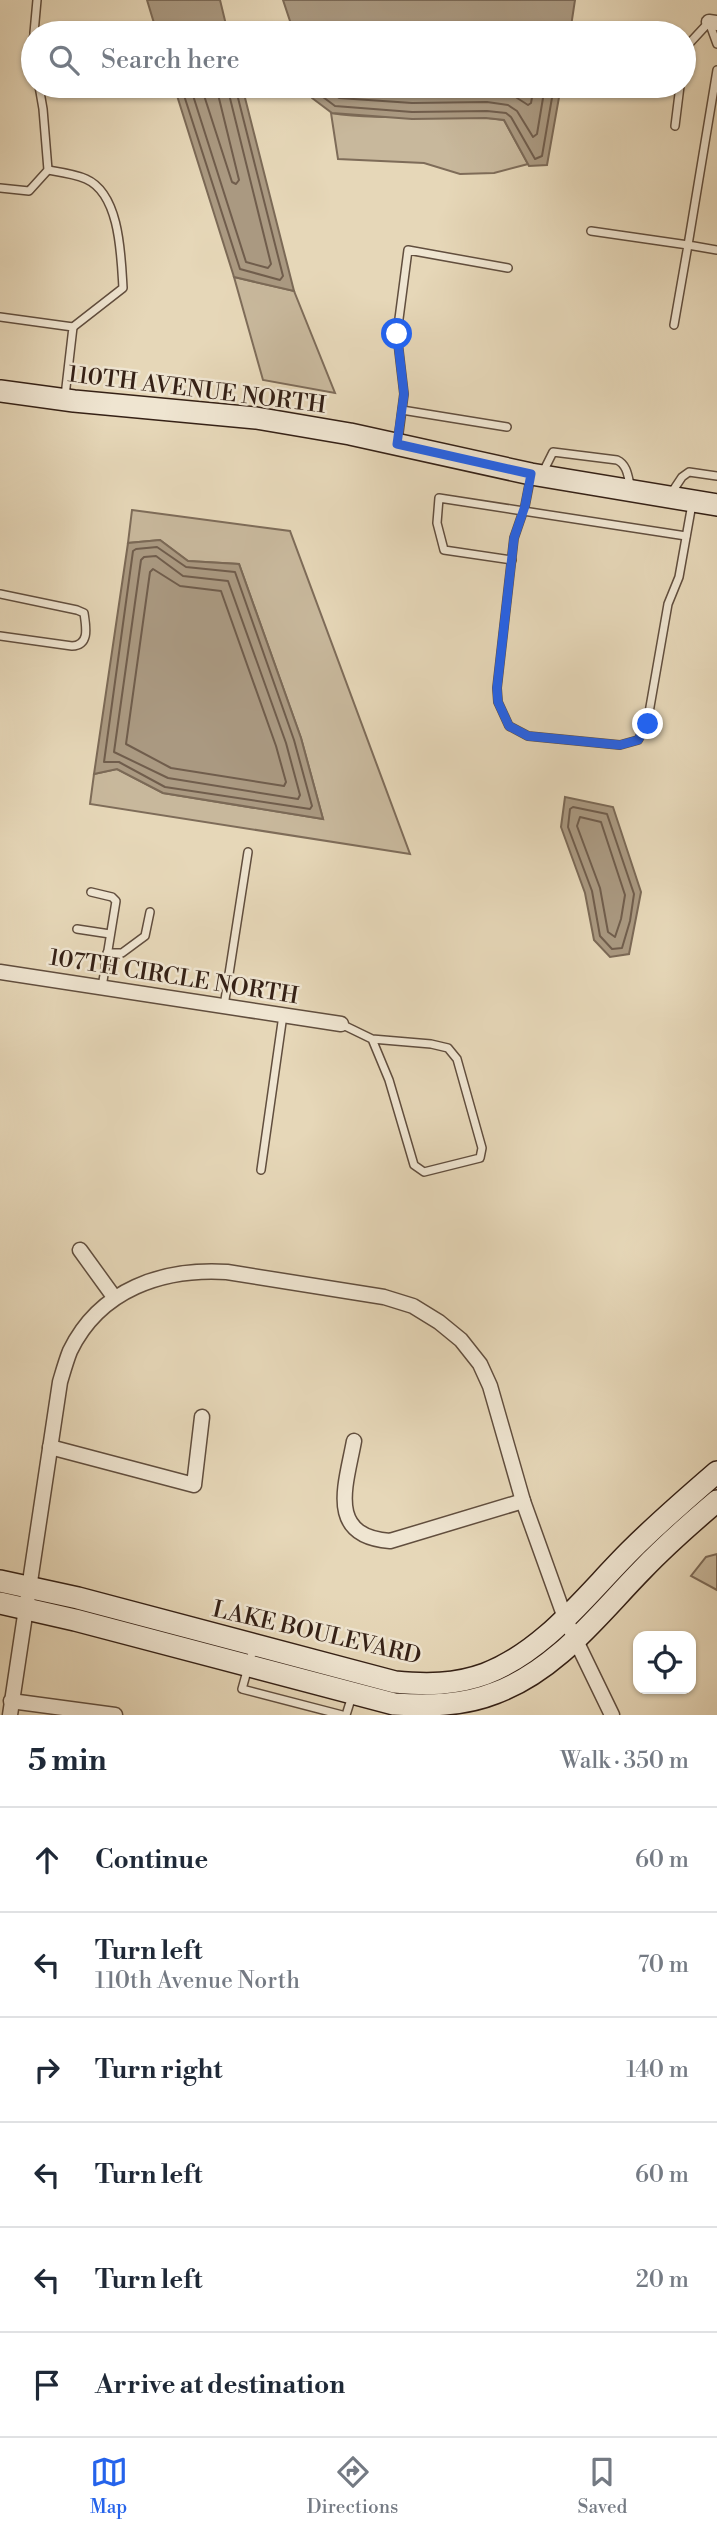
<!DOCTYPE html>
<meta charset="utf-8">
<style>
:root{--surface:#fff;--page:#f2f2f3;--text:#1f2937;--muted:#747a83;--line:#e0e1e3;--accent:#2563eb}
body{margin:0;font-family:"Libre Bodoni",serif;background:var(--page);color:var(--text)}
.controls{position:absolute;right:21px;bottom:21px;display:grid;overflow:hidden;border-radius:14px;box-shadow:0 2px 5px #0004}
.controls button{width:63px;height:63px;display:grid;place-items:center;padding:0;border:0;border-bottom:2px solid var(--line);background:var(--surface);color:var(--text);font:35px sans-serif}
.stop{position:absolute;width:21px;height:21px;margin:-16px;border:5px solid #2563eb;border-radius:50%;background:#fff}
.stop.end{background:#2563eb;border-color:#fff;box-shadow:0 2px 7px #0008}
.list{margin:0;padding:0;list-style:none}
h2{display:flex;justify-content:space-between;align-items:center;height:91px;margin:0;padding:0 28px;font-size:30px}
h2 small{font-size:23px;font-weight:400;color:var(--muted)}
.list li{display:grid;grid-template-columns:46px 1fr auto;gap:21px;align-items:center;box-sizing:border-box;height:105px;padding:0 28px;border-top:2px solid var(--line)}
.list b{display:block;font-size:26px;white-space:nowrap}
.list p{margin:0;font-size:23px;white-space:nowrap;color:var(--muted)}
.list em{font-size:23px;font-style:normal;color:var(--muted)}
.icon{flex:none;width:38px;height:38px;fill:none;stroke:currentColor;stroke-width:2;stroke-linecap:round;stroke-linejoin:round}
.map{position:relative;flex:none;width:717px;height:1715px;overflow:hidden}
.search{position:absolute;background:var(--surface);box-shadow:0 2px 5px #0004;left:21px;right:21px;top:21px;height:77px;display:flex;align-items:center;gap:18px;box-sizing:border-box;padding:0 24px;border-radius:38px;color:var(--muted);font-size:26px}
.sheet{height:721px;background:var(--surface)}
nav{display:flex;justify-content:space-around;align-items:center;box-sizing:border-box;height:98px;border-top:2px solid var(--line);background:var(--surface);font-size:19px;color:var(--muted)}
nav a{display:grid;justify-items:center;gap:4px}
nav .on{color:var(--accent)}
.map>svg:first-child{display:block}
.green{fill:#c8b89c;stroke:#7e6c59;stroke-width:2}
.water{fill:#aa9981;stroke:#7b6956;stroke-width:2}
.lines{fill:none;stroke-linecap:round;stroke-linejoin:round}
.shore{stroke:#705d4c;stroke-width:2}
.lane-casing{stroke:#614e3e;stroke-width:10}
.street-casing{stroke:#614e3e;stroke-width:17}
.secondary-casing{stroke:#352116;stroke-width:24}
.lane{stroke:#efe5d1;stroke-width:7}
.street{stroke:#efe5d1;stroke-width:14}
.secondary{stroke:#efe5d1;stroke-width:21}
.route{stroke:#2563eb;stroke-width:9}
.labels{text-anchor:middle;stroke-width:5;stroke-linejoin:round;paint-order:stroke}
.street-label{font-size:23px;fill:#352116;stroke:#efe5d1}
</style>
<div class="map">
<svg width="717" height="1715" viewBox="0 0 717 1715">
<rect width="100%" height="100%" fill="#e6d7b8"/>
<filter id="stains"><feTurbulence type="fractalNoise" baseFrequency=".00286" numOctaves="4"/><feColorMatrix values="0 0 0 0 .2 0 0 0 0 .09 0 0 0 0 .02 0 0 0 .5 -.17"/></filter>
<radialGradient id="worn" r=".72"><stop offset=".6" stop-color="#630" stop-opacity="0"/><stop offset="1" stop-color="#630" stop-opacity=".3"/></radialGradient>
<!-- green -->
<g class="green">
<path d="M331 113C388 122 447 112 504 120L528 164 494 173 460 174 424 163 338 159Z"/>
<path d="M234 277 294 291 335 393 263 380Z"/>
<path d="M132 510 290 531 410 854 90 804 94 774 117 769 163 793 323 819 301 738 239 564 188 561 160 540 128 543Z"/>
<path d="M717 1554V1590L691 1576 706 1557Z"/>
</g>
<!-- water -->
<g class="water">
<path d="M147 0H220L228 33H157Z"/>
<path d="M283 0H575L570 33H294Z"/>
<path d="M174 86H242L294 291 234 277Z"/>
<path d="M309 86H561L547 165 529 166 504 120 486 118 412 119 332 113 312 98Z"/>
<path d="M160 540 188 561 239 564 301 738 323 819 163 793 117 769 94 774 128 543Z"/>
<path d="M565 797 613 807 641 892 629 954 610 957 594 940 585 893 561 827Z"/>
</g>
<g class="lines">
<!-- shore -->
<g class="shore">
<path d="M181 86 240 269 280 280 283 276 235 86"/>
<path d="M190 86 246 262 268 268 271 264 227 86"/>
<path d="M201 86 232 182 236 184 239 180 216 86"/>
<path d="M316 86 319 94 335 106 412 112 487 111 506 113 511 117 535 159 542 156 554 86"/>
<path d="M325 86 327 90 339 98 412 103 487 102 508 105 517 111 533 137 537 134 545 86"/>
<path d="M339 86 412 92 489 91 514 96 528 105 531 103 534 86"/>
<path d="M157 547 186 567 235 572 294 740 312 806 310 809 165 787 119 762H104L133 551 136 549Z"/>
<path d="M156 556 183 576 228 581 286 743 300 795 298 799 168 778 114 752 141 560 144 557Z"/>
<path d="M153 569 180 586 221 591 276 746 286 782 284 786 171 768 126 744 150 572Z"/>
<path d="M573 807 607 814 634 894 630 921 622 948 612 949 600 936 592 891 568 827 570 809Z"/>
<path d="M580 817 601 822 625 895 621 919 615 937 608 932 600 888 577 826Z"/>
</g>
<!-- lane casing -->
<g class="lane-casing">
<g id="lane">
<path d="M709 22 717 44"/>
<path d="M34 33 37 0"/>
<path d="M33 38V58"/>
<path d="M684 58 685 48 711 20"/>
<path d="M717 70 688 245 717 250"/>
<path d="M675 126 680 86"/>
<path d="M48 170C60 172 75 174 86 179 120 194 121 255 123 288L73 327"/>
<path d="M0 188 29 191 48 170 43 109 39 86"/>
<path d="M591 231 688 245 674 325"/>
<path d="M0 317 73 327 65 396"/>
<path d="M402 410 507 427"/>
<path d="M398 440 404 394 397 334 408 250 508 268"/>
<path d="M543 472 553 452 617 460C628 465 628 478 631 489"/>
<path d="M531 475 525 506 514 538 497 688 498 702 509 726 528 736 620 745 638 740 647 724 668 604 679 577 692 504"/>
<path d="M670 495 682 477 689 472 717 476"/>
<path d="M512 560 444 550 437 523 439 498 686 536"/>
<path d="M0 594 77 610 84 613C86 627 90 645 72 646L0 636"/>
<path d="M91 892 112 897 116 901 102 987"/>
<path d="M77 929 110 934"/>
<path d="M107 953H122L145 936 150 912"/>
<path d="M224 1006 248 852"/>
<path d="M341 1024 372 1039 389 1080 414 1165 424 1172 480 1158 482 1148 457 1059 448 1048 431 1044 372 1039"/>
<path d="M261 1170 283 1015"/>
<path d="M254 1646 242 1689 342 1715"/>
<path d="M346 1715 352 1696"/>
</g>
</g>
<!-- street casing -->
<g class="street-casing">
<g id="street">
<path d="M709 22 717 23"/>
<path d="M0 972 341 1024"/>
<path d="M80 1250 114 1297"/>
<path d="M354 1441C346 1485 326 1536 390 1541L523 1501"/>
<path d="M50 1447 194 1485 202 1417"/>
<path d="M11 1701 115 1715"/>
<path d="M10 1715 60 1382C63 1372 66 1361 70 1351 100 1289 163 1268 227 1272L384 1297 413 1306 439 1322 461 1340 480 1364 490 1386 523 1501 565 1618 612 1715"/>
</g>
</g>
<!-- secondary casing -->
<g class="secondary-casing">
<g id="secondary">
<path d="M0 391 74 401 256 418 350 434 531 474 717 505"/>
<path d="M0 1581 78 1598 395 1682C426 1685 455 1685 485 1674 545 1651 586 1595 630 1551 658 1523 688 1497 717 1472"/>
<path d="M0 1603 75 1620 394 1704C428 1706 462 1706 495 1693 557 1670 597 1616 642 1570 665 1546 691 1523 717 1501"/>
</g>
</g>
<!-- lane -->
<use href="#lane" class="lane"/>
<!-- street -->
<use href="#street" class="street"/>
<!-- secondary -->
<use href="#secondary" class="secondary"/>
</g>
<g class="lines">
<!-- route -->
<path class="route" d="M397 334 404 394 397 444 531 474 525 506 514 538 497 688 498 702 509 726 528 736 620 745 638 740 648 724"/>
</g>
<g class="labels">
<!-- street labels -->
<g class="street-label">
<text transform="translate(197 389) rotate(7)" y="8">110TH AVENUE NORTH</text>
<text transform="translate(174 976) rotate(9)" y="8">107TH CIRCLE NORTH</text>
<text transform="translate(317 1632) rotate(13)" y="8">LAKE BOULEVARD</text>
</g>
</g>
<rect width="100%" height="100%" filter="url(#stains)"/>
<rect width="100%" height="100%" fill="url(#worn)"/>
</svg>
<div class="controls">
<button><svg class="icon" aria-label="locate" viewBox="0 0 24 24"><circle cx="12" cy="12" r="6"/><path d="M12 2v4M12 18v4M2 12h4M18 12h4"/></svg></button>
</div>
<div class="stop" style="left:397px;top:334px"></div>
<div class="stop end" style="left:648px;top:724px"></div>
<div class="search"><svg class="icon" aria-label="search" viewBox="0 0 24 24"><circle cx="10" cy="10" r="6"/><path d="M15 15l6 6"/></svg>Search here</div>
</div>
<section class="sheet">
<h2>5 min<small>Walk · 350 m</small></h2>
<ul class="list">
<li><svg class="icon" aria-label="ahead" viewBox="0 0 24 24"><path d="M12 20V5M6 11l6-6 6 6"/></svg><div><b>Continue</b></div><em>60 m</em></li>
<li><svg class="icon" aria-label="left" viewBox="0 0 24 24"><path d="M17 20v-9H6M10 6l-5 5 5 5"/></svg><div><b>Turn left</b><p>110th Avenue North</p></div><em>70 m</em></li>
<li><svg class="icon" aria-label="right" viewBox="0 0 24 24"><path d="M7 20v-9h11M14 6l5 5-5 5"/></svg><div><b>Turn right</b></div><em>140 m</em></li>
<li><svg class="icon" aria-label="left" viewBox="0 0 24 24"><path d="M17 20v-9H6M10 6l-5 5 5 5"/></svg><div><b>Turn left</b></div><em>60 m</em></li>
<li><svg class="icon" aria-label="left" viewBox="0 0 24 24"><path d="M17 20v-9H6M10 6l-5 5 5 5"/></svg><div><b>Turn left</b></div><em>20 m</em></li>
<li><svg class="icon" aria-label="arrive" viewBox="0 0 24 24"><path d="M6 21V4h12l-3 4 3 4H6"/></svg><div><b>Arrive at destination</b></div></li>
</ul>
</section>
<nav>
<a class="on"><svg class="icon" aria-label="map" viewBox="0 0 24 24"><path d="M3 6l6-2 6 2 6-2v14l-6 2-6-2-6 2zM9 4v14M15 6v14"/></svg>Map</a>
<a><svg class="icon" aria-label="directions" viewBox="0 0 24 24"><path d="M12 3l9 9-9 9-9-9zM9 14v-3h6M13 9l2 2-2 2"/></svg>Directions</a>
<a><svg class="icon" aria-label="saved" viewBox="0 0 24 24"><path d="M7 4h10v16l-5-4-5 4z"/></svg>Saved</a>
</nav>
